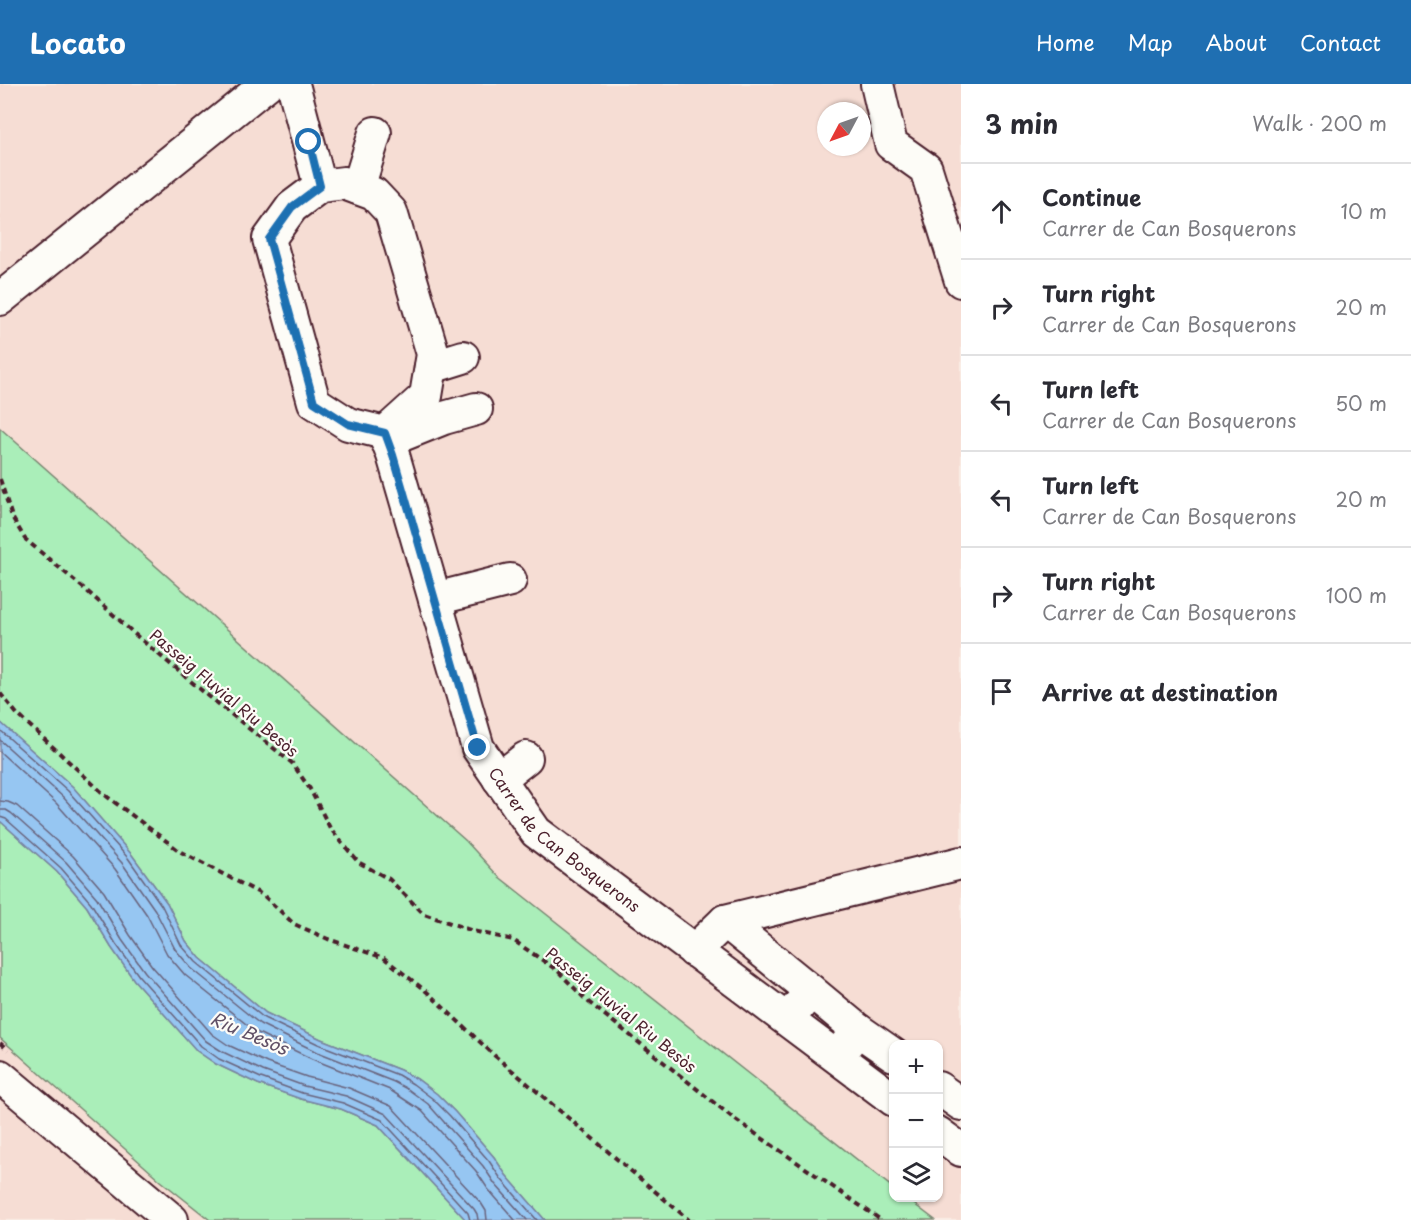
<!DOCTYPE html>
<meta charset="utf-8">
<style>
:root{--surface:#fff;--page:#f2f2f3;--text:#2b2b33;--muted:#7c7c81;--line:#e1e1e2;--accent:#1f6fb2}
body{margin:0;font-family:"Playpen Sans",sans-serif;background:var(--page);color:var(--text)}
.controls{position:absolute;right:18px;bottom:18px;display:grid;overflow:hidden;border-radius:12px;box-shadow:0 2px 4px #0004}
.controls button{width:54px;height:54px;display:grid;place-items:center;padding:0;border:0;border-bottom:2px solid var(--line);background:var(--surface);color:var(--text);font:30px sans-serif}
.compass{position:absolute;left:817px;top:18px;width:54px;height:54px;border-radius:50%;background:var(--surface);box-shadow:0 2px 4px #0004;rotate:229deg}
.stop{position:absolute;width:18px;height:18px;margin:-14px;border:4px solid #1f6fb2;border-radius:50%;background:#fff}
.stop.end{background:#1f6fb2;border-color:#fff;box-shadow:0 2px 6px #0008}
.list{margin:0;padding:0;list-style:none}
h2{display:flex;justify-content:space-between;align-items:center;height:78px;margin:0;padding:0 24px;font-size:26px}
h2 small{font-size:20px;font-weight:400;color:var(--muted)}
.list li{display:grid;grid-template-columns:39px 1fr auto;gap:18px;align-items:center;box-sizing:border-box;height:96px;padding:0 24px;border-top:2px solid var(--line)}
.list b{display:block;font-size:22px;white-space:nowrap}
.list p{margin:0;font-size:20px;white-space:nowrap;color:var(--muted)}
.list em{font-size:20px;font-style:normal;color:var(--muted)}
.icon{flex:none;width:33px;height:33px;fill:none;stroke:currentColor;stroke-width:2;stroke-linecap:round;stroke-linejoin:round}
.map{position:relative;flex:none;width:961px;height:1136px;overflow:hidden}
header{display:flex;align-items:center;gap:36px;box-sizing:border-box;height:84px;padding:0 30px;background:var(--accent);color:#fff}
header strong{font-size:28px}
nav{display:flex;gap:33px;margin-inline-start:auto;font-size:21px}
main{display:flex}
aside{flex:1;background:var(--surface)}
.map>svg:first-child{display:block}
.built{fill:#f6ddd4;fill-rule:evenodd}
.green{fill:#aaeeb9;stroke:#7a8672;stroke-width:1.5}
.water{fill:#96c6f2;stroke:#7883a2;stroke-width:1.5}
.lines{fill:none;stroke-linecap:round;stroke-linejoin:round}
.shore{stroke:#68627b;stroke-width:1.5}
.minor-casing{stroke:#4a1f2b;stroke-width:36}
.path{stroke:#4a1f2b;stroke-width:4;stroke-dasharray:6 4.5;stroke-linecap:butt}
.minor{stroke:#fdfcf7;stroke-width:32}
.route{stroke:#1f6fb2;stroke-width:8}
.labels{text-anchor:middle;stroke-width:4.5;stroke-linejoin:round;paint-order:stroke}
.street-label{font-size:16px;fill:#4a1f2b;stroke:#fdfcf7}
.water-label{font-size:18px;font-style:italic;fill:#615167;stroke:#fdfcf7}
</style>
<header>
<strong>Locato</strong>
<nav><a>Home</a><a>Map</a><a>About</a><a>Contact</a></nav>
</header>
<main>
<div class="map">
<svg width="961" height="1136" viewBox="0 0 961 1136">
<rect width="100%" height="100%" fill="#faeee7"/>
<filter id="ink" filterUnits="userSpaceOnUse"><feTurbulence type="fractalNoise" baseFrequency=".0167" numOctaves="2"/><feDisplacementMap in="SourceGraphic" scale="12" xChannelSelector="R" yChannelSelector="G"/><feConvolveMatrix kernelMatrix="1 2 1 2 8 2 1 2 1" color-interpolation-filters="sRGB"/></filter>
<g filter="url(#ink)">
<!-- built -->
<g class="built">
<path d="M0 0H961V1136H935L906 1114H938V960H894L893 1104 498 792 466 757 0 344ZM826 27H862V63H826Z"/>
<path d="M0 954 161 1097 210 1136H0Z"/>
</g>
<!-- green -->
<g class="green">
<path d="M0 344 466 757 498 792 893 1104 894 1114H906L935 1136H545L506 1091 494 1073 455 1028 437 1010 417 995 400 986 321 955 266 929 200 874 186 857 167 819 132 771 73 703 0 638Z"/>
<path d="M0 737 57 788 87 823 111 863 134 896 197 967 216 980 258 1000 301 1015 341 1025 378 1041 466 1136H210L161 1097 0 954Z"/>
</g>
<!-- water -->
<path class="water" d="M0 638 73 703 132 771 167 819 186 857 200 874 266 929 321 955 400 986 417 995 437 1010 455 1028 494 1073 506 1091 545 1136H466L378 1041 341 1025 301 1015 258 1000 216 980 197 967 134 896 111 863 87 823 57 788 0 737Z"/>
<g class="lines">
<!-- shore -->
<g class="shore">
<path d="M0 646 68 707 128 774 162 822 181 861 196 878 264 934 318 960 398 991 413 1000 433 1015 450 1032 489 1077 501 1095 537 1136"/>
<path d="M0 656 63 713 122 779 155 826 175 865 191 884 260 940 315 967 394 998 409 1006 428 1020 483 1082 495 1100 527 1136"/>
<path d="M0 668 56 719 115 785 147 831 167 870 185 891 256 948 312 975 390 1006 422 1027 476 1087 488 1105 515 1136"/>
<path d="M0 717 8 718 17 722 73 772 104 808 130 851 152 882 212 950 228 961 267 979 307 993 349 1004 391 1022 481 1119 486 1127 487 1136"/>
<path d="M0 726H6L11 729 66 778 97 814 122 856 145 888 206 957 223 968 263 987 304 1002 346 1012 386 1030 474 1125 477 1130 478 1136"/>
<path d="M0 733 6 735 61 784 91 819 116 860 139 892 201 962 219 975 261 994 302 1009 343 1019 382 1036 468 1129 470 1136"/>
</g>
<!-- minor casing -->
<g class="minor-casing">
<g id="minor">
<path d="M293 0 320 102"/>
<path d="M877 0 891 60 926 85 961 197"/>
<path d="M344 99 374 110 391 128 433 270 426 312 385 349 348 340 314 318 269 155 292 123 320 102Z"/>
<path d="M358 104 375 49"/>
<path d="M0 215 267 0"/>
<path d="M431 283 463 273"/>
<path id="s1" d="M385 349 393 371 478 664 536 748 894 1016"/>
<path d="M387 357 444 334 476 325"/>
<path d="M435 515 510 496"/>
<path d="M499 695 526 674"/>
<path d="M725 837 811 907"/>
<path d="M694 867 725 837 961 779"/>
<path d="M797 924 811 907 858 946"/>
<path d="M845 962 858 946 894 971"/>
<path d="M0 992 172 1136"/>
<path d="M938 1004 961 1020"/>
<path d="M938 1049 961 1066"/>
</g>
</g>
<!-- path -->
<g class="path">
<path d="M0 395 12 433 25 455 87 507 138 553 206 610 292 679 310 705 330 744 358 778 389 795 424 830 473 847 513 856 558 887 586 916 737 1037 881 1136"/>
<path d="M0 609 17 630 105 711 181 768 263 811 294 840 328 855 384 874 427 908 495 972 689 1136"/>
<path d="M0 959 8 966"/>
</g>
<!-- minor -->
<use href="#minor" class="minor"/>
</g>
</g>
<g class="lines" filter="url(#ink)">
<!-- route -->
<path class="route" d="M309 58 320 102 292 123 269 155 314 318 348 340 385 349 393 371 478 664"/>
</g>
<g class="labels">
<!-- street labels -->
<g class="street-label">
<text transform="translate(224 609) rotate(40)" y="6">Passeig Fluvial Riu Besòs</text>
<text dy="6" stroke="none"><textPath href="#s1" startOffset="456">Carrer de Can Bosquerons</textPath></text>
<text transform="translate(621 926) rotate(39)" y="6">Passeig Fluvial Riu Besòs</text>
</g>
<!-- water labels -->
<g class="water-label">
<text transform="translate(249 950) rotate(23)" y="6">Riu Besòs</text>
</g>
</g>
</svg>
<div class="controls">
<button>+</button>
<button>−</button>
<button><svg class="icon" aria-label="layers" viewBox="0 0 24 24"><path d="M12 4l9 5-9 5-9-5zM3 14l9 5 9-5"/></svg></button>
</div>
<svg class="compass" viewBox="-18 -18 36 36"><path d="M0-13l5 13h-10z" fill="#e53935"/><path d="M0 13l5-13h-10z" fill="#7c7c81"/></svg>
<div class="stop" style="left:309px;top:58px"></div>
<div class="stop end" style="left:478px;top:664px"></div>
</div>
<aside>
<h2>3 min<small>Walk · 200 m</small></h2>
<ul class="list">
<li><svg class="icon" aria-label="ahead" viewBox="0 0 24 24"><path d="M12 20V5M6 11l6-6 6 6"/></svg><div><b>Continue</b><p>Carrer de Can Bosquerons</p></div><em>10 m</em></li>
<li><svg class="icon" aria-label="right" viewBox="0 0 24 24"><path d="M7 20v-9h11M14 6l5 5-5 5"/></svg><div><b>Turn right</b><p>Carrer de Can Bosquerons</p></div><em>20 m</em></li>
<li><svg class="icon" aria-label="left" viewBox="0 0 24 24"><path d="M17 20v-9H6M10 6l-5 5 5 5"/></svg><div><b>Turn left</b><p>Carrer de Can Bosquerons</p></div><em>50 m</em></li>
<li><svg class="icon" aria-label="left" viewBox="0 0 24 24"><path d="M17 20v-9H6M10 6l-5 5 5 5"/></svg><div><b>Turn left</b><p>Carrer de Can Bosquerons</p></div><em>20 m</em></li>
<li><svg class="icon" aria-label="right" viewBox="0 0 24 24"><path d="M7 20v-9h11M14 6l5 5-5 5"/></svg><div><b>Turn right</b><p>Carrer de Can Bosquerons</p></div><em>100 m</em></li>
<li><svg class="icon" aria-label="arrive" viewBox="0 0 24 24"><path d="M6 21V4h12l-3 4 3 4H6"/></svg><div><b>Arrive at destination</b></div></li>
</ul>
</aside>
</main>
